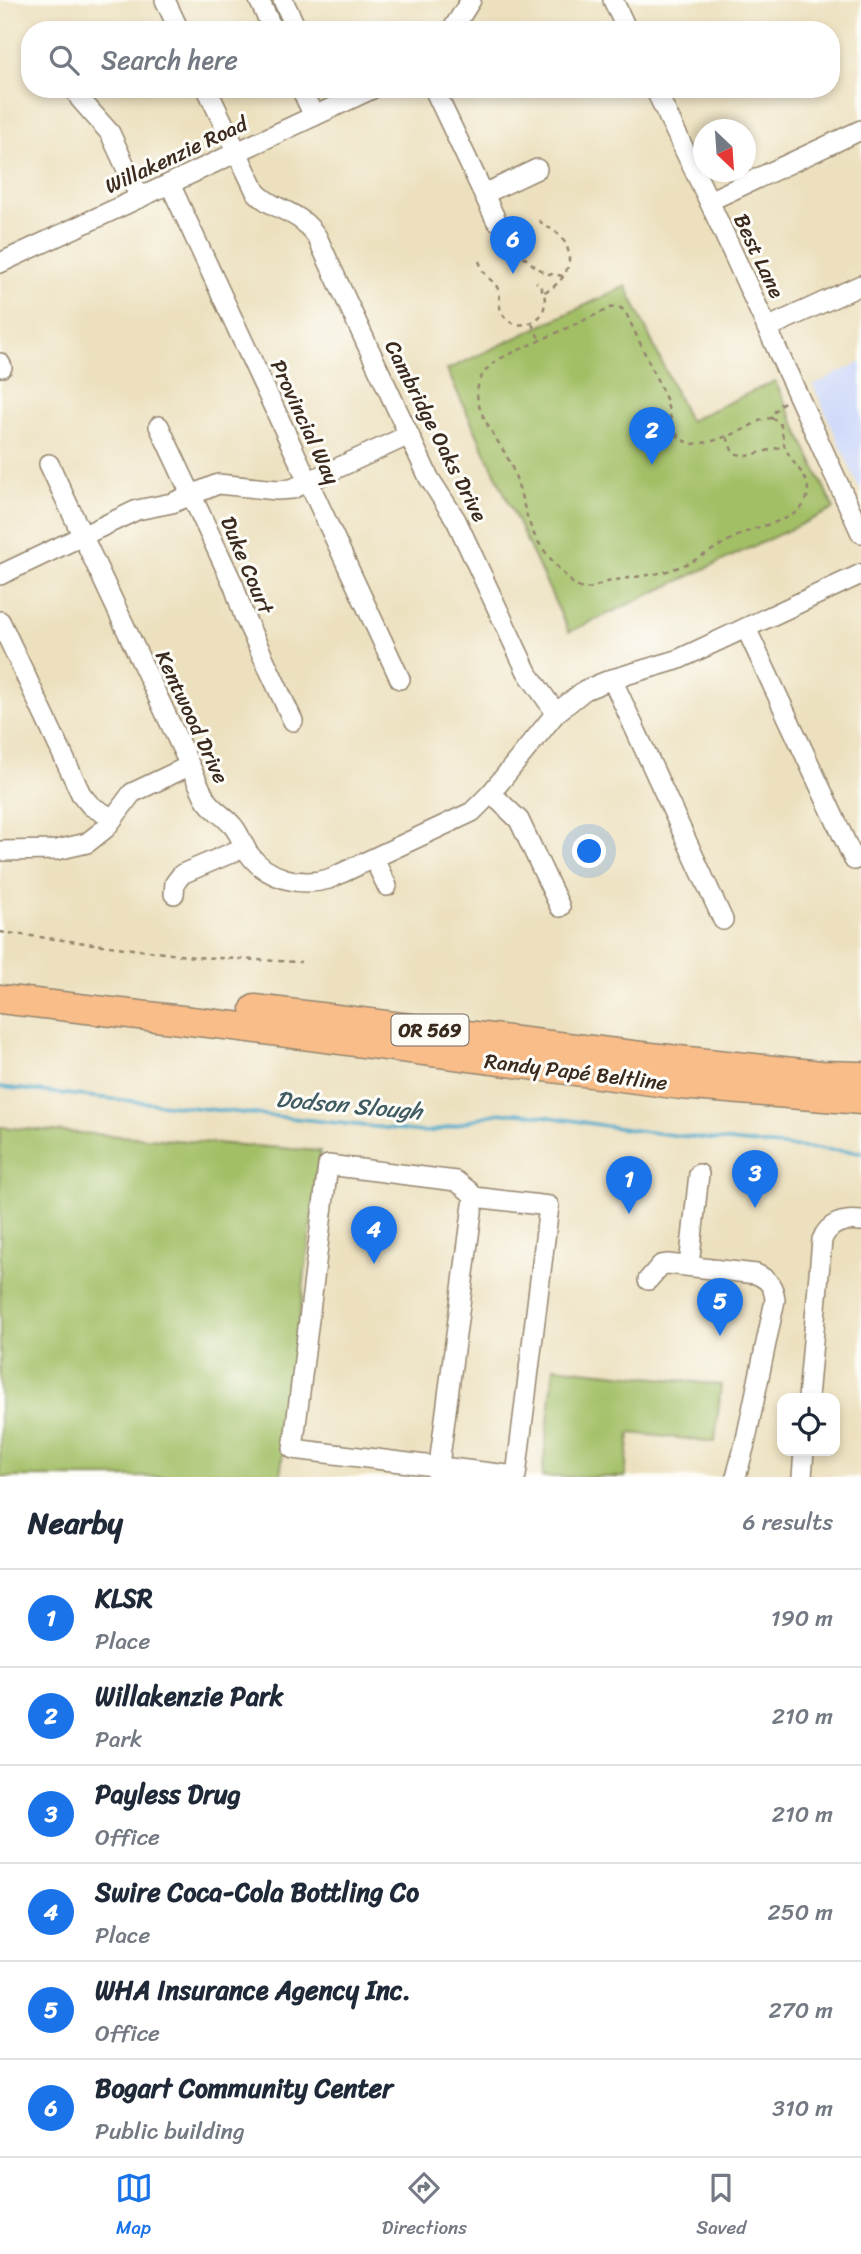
<!DOCTYPE html>
<meta charset="utf-8">
<style>
:root{--surface:#fff;--page:#f2f2f3;--text:#1f2937;--muted:#747a83;--line:#e0e1e3;--accent:#1a73e8}
body{margin:0;font-family:Sriracha,sans-serif;background:var(--page);color:var(--text)}
.controls{position:absolute;right:21px;bottom:21px;display:grid;overflow:hidden;border-radius:14px;box-shadow:0 4px 10px #0003}
.controls button{width:63px;height:63px;display:grid;place-items:center;padding:0;border:0;border-bottom:2px solid var(--line);background:var(--surface);color:var(--text);font:35px sans-serif}
.compass{position:absolute;left:693px;top:119px;width:63px;height:63px;border-radius:50%;background:var(--surface);box-shadow:0 4px 10px #0003;rotate:155deg}
.you{position:absolute;left:590px;top:852px;width:24px;height:24px;margin:-18px;border:5px solid #fff;border-radius:50%;background:#1a73e8;box-shadow:0 0 0 10px #1a73e833}
.badge{display:grid;place-items:center;width:46px;height:46px;border-radius:50%;background:var(--accent);color:#fff;font-size:23px;font-weight:700}
.pin{position:absolute;translate:-50% -58px;filter:drop-shadow(0 2px 4px #0008)}
.pin::after{content:'';position:absolute;top:37px;width:24px;height:21px;background:inherit;clip-path:polygon(0 0,100% 0,50% 100%)}
.list{margin:0;padding:0;list-style:none}
h2{display:flex;justify-content:space-between;align-items:center;height:91px;margin:0;padding:0 28px;font-size:30px}
h2 small{font-size:23px;font-weight:400;color:var(--muted)}
.list li{display:grid;grid-template-columns:46px 1fr auto;gap:21px;align-items:center;box-sizing:border-box;height:98px;padding:0 28px;border-top:2px solid var(--line)}
.list b{display:block;font-size:26px;white-space:nowrap}
.list p{margin:0;font-size:23px;white-space:nowrap;color:var(--muted)}
.list em{font-size:23px;font-style:normal;color:var(--muted)}
.icon{flex:none;width:38px;height:38px;fill:none;stroke:currentColor;stroke-width:2;stroke-linecap:round;stroke-linejoin:round}
.map{position:relative;flex:none;width:861px;height:1477px;overflow:hidden}
.search{position:absolute;background:var(--surface);box-shadow:0 4px 10px #0003;left:21px;right:21px;top:21px;height:77px;display:flex;align-items:center;gap:18px;box-sizing:border-box;padding:0 24px;border-radius:28px;color:var(--muted);font-size:26px}
.sheet{height:679px;background:var(--surface)}
nav{display:flex;justify-content:space-around;align-items:center;box-sizing:border-box;height:98px;border-top:2px solid var(--line);background:var(--surface);font-size:19px;color:var(--muted)}
nav a{display:grid;justify-items:center;gap:4px}
nav .on{color:var(--accent)}
.map>svg:first-child{display:block}
.built{fill:#d0daf9}
.green{fill:#a3bf66;stroke:#6f7442;stroke-width:2}
.lines{fill:none;stroke-linecap:round;stroke-linejoin:round}
.stream{stroke:#48a6c7;stroke-width:3.5}
.minor-casing{stroke:#94856e;stroke-width:22}
.highway-casing{stroke:#94856e;stroke-width:31}
.path{stroke:#94856e;stroke-width:2.5;stroke-dasharray:5 5;stroke-linecap:butt}
.minor{stroke:#fff;stroke-width:19}
.highway{stroke:#f8bd89;stroke-width:28}
.labels{text-anchor:middle;stroke-width:6;stroke-linejoin:round;paint-order:stroke}
.shield{fill:#fdfcf7;stroke:#75695f;stroke-width:2}
.shield-label{font-size:19px;font-weight:bold;fill:#3b2a1e}
.street-label{font-size:21px;fill:#3b2a1e;stroke:#fdfcf7}
.water-label{font-size:23px;font-style:italic;fill:#405c62;stroke:#fdfcf7}
</style>
<div class="map">
<svg width="861" height="1477" viewBox="0 0 861 1477">
<rect width="100%" height="100%" fill="#fdfcf7"/>
<filter id="ink" filterUnits="userSpaceOnUse"><feTurbulence type="fractalNoise" baseFrequency=".0143" numOctaves="2"/><feDisplacementMap in="SourceGraphic" scale="14" xChannelSelector="R" yChannelSelector="G"/><feConvolveMatrix kernelMatrix="1 2 1 2 8 2 1 2 1" color-interpolation-filters="sRGB"/></filter>
<filter id="wash" filterUnits="userSpaceOnUse"><feTurbulence type="fractalNoise" baseFrequency=".00686" numOctaves="4" result="noise"/><feDisplacementMap in="SourceGraphic" scale="28" xChannelSelector="R" yChannelSelector="G"/><feGaussianBlur stdDeviation="1.57" result="paint"/><feColorMatrix in="noise" values="0 0 0 0 0 0 0 0 0 0 0 0 0 0 0 0 0 1.4 0 .05"/><feComposite in="paint" operator="in"/></filter>
<g filter="url(#wash)">
<rect width="100%" height="100%" fill="#ece0be"/>
<!-- built -->
<path class="built" d="M861 362V492L813 385Z"/>
<!-- green -->
<g class="green">
<path d="M626 286 689 421 775 381 834 509 569 632 447 370Z"/>
<path d="M0 1127 320 1151 280 1477H0Z"/>
<path d="M554 1367 721 1385 715 1442 630 1433 625 1477H542Z"/>
</g>
<g class="lines">
<!-- stream -->
<path class="stream" d="M0 1087 423 1132C455 1131 483 1110 516 1113 555 1116 594 1125 633 1130 709 1140 784 1147 861 1152"/>
</g>
</g>
<g filter="url(#ink)">
<g class="lines">
<!-- minor casing -->
<g class="minor-casing">
<g id="minor">
<path d="M165 0 179 30"/>
<path d="M259 0 273 30"/>
<path d="M283 0 297 30"/>
<path d="M613 0 627 30"/>
<path d="M452 30 471 0"/>
<path d="M84 89 77 93 80 99 110 133 140 198"/>
<path d="M207 89 256 192C274 212 298 208 317 237L429 478 456 520 527 672 556 713"/>
<path d="M301 89 314 116"/>
<path d="M434 89 496 220"/>
<path d="M655 89 709 201 861 533"/>
<path d="M170 184 400 679"/>
<path d="M484 194 537 169"/>
<path d="M709 201 861 130"/>
<path d="M0 263 372 89"/>
<path d="M767 328 861 285"/>
<path d="M0 363 2 367"/>
<path d="M159 426 234 586 244 616 293 721"/>
<path d="M49 464 205 798C212 810 224 815 233 826 240 834 243 846 249 854 267 879 301 887 329 879L472 812 491 793 556 713 585 690 612 679 677 660 861 574"/>
<path d="M0 575 137 510 172 503 218 484 277 490 292 489 409 435"/>
<path d="M0 621 81 794 91 806 112 818"/>
<path d="M746 628 854 860"/>
<path d="M612 679 723 920"/>
<path d="M491 793 519 820 560 907"/>
<path d="M0 851 57 850 87 843 106 828 132 793 189 766"/>
<path d="M374 859 387 886"/>
<path d="M174 894 175 883 182 874 245 847"/>
<path d="M689 1266 699 1174"/>
<path d="M648 1280 661 1265 668 1264 756 1274C768 1279 774 1286 775 1300L745 1444 736 1477"/>
<path d="M808 1398 822 1240C828 1223 844 1219 861 1221"/>
<path d="M437 1477 439 1465 474 1197 469 1191 456 1181 328 1165 293 1449 516 1476 549 1206 474 1197"/>
<path d="M802 1477 804 1451"/>
</g>
</g>
<!-- highway casing -->
<g class="highway-casing">
<g id="highway">
<path d="M0 999 234 1026 681 1085 861 1100"/>
<path d="M255 1009 641 1056 821 1075 861 1076"/>
</g>
</g>
<!-- path -->
<g class="path">
<path d="M539 220C544 227 555 229 561 237 578 257 566 283 544 292"/>
<path d="M496 245C522 250 522 258 542 271 549 276 557 273 564 277"/>
<path d="M479 261C481 266 483 272 487 276 491 281 495 282 498 289 501 296 498 303 501 311 509 329 531 328 542 314 547 302 546 291 536 282"/>
<path d="M532 324 540 340"/>
<path d="M771 418C785 422 781 433 784 444 784 447 787 450 788 453 796 469 814 480 806 500 803 507 798 512 792 515 776 524 758 526 742 534 719 544 700 560 676 568 653 577 628 576 604 583 595 586 587 592 578 587 571 583 565 575 559 569 549 557 538 544 532 530 521 503 519 475 503 450 484 419 458 387 499 359L613 307 621 308 626 313 666 399 673 428 681 440 694 444 710 442 739 432 763 419 771 418 779 405 786 401"/>
<path d="M727 437 733 453 747 456 785 446"/>
<path d="M0 932 195 957 301 962"/>
</g>
<!-- minor -->
<use href="#minor" class="minor"/>
<!-- highway -->
<use href="#highway" class="highway"/>
</g>
</g>
<g class="labels">
<!-- shield labels -->
<rect class="shield" x="391.5" y="1014.5" width="77" height="31" rx="5"/>
<g class="shield-label">
<text x="430" y="1037">OR 569</text>
</g>
<!-- street labels -->
<g class="street-label">
<text transform="translate(176 155) rotate(-25)" y="7">Willakenzie Road</text>
<text transform="translate(759 256) rotate(65)" y="7">Best Lane</text>
<text transform="translate(305 422) rotate(65)" y="7">Provincial Way</text>
<text transform="translate(436 431) rotate(63)" y="7">Cambridge Oaks Drive</text>
<text transform="translate(247 565) rotate(67)" y="7">Duke Court</text>
<text transform="translate(192 717) rotate(65)" y="7">Kentwood Drive</text>
<text transform="translate(576 1072) rotate(7)" y="7">Randy Papé Beltline</text>
</g>
<!-- water labels -->
<g class="water-label">
<text transform="translate(349 1105) rotate(5)" y="8">Dodson Slough</text>
</g>
</g>
</svg>
<div class="controls">
<button><svg class="icon" aria-label="locate" viewBox="0 0 24 24"><circle cx="12" cy="12" r="6"/><path d="M12 2v4M12 18v4M2 12h4M18 12h4"/></svg></button>
</div>
<svg class="compass" viewBox="-18 -18 36 36"><path d="M0-13l5 13h-10z" fill="#e53935"/><path d="M0 13l5-13h-10z" fill="#747a83"/></svg>
<div class="you"></div>
<div class="pin badge" style="left:629px;top:1214px">1</div>
<div class="pin badge" style="left:652px;top:465px">2</div>
<div class="pin badge" style="left:755px;top:1208px">3</div>
<div class="pin badge" style="left:374px;top:1264px">4</div>
<div class="pin badge" style="left:720px;top:1336px">5</div>
<div class="pin badge" style="left:513px;top:274px">6</div>
<div class="search"><svg class="icon" aria-label="search" viewBox="0 0 24 24"><circle cx="10" cy="10" r="6"/><path d="M15 15l6 6"/></svg>Search here</div>
</div>
<section class="sheet">
<h2>Nearby<small>6 results</small></h2>
<ul class="list">
<li><span class="badge">1</span><div><b>KLSR</b><p>Place</p></div><em>190 m</em></li>
<li><span class="badge">2</span><div><b>Willakenzie Park</b><p>Park</p></div><em>210 m</em></li>
<li><span class="badge">3</span><div><b>Payless Drug</b><p>Office</p></div><em>210 m</em></li>
<li><span class="badge">4</span><div><b>Swire Coca-Cola Bottling Co</b><p>Place</p></div><em>250 m</em></li>
<li><span class="badge">5</span><div><b>WHA Insurance Agency Inc.</b><p>Office</p></div><em>270 m</em></li>
<li><span class="badge">6</span><div><b>Bogart Community Center</b><p>Public building</p></div><em>310 m</em></li>
</ul>
</section>
<nav>
<a class="on"><svg class="icon" aria-label="map" viewBox="0 0 24 24"><path d="M3 6l6-2 6 2 6-2v14l-6 2-6-2-6 2zM9 4v14M15 6v14"/></svg>Map</a>
<a><svg class="icon" aria-label="directions" viewBox="0 0 24 24"><path d="M12 3l9 9-9 9-9-9zM9 14v-3h6M13 9l2 2-2 2"/></svg>Directions</a>
<a><svg class="icon" aria-label="saved" viewBox="0 0 24 24"><path d="M7 4h10v16l-5-4-5 4z"/></svg>Saved</a>
</nav>
